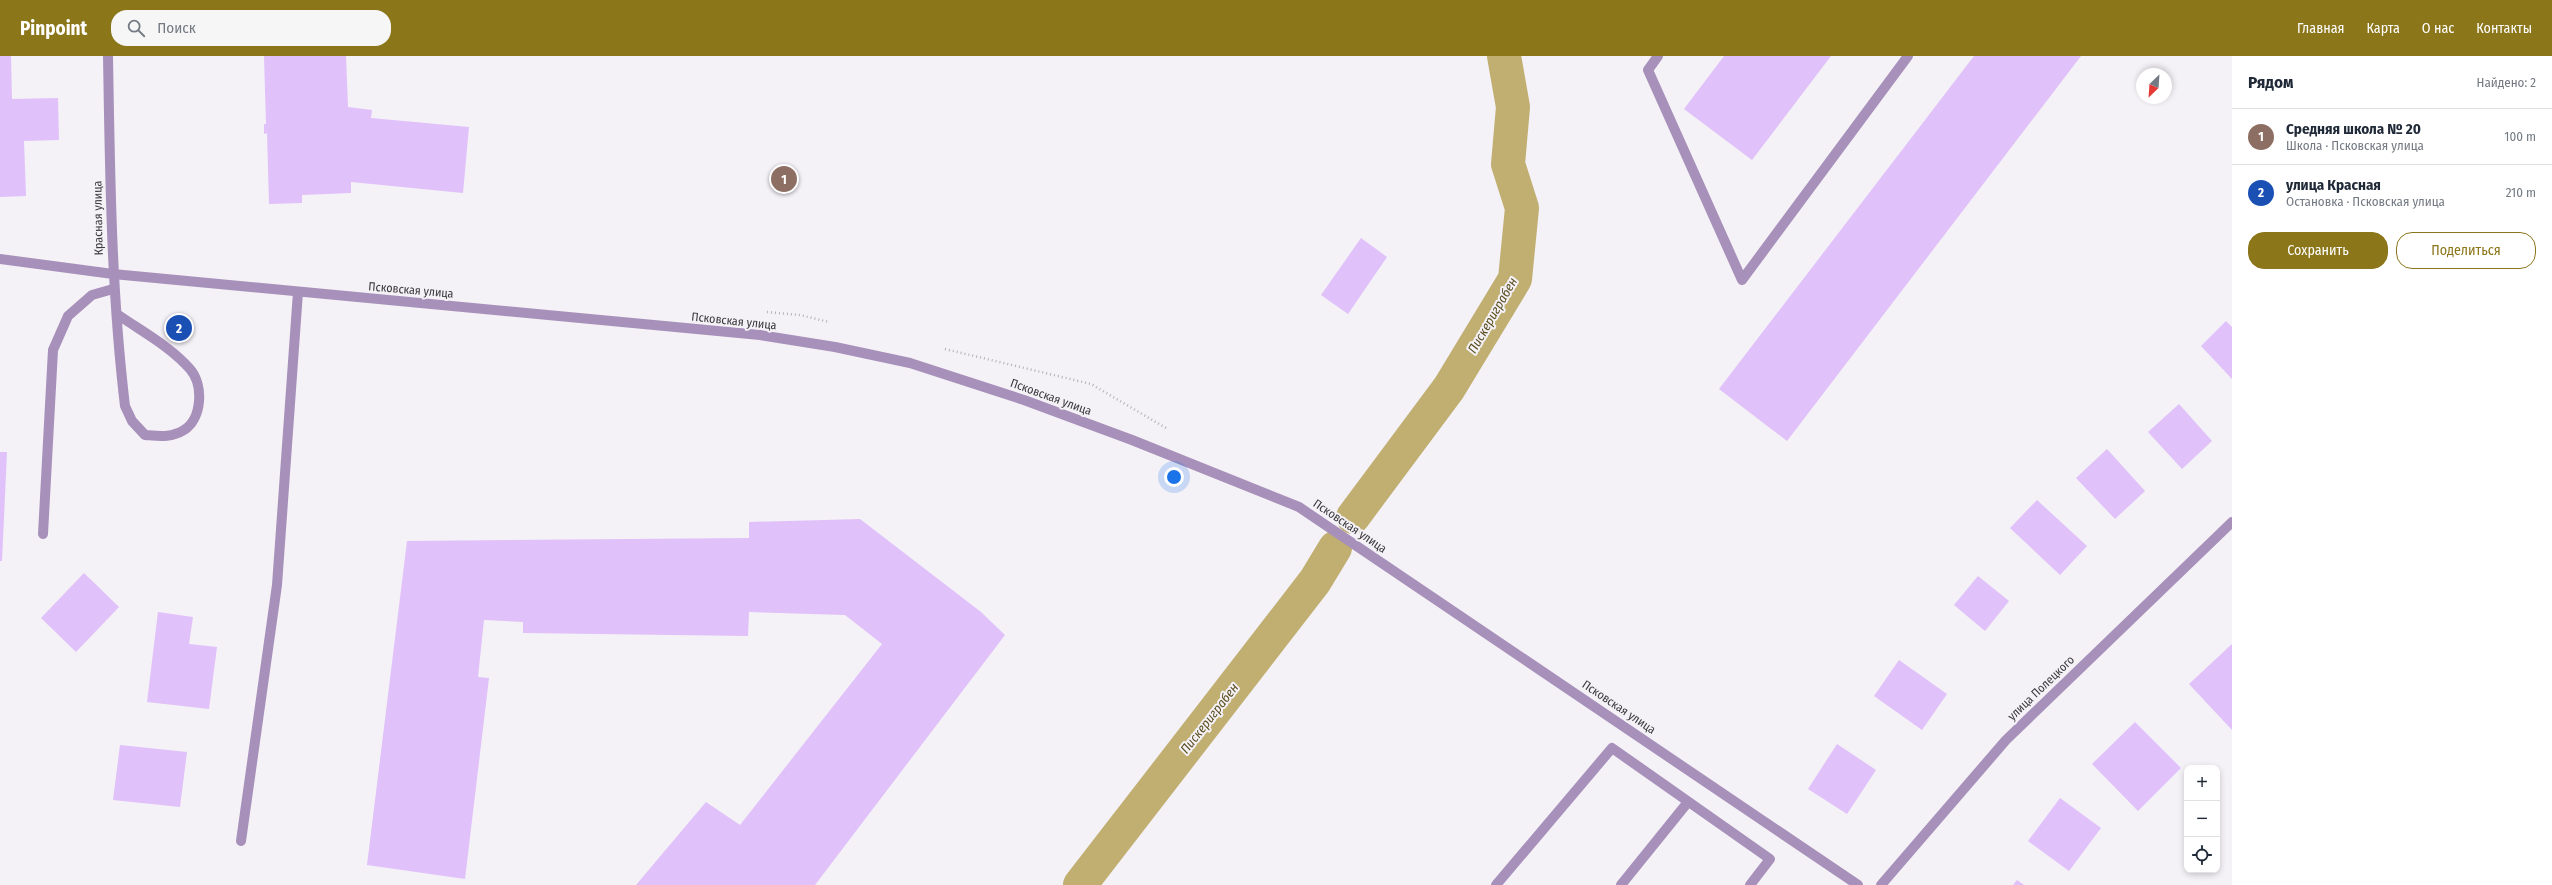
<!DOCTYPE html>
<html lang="ru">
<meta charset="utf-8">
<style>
:root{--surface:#fff;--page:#f6f6f7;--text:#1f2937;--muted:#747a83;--line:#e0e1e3;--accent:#8c761a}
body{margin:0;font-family:"Fira Sans Condensed",sans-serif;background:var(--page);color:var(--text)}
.controls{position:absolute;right:12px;bottom:12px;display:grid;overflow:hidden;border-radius:8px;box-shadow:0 2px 6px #0003}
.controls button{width:36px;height:36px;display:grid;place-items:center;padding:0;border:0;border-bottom:1px solid var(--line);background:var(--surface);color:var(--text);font:20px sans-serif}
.compass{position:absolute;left:2136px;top:12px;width:36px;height:36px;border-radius:50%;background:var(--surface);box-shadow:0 2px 6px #0003;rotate:205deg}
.you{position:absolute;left:1174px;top:421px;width:14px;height:14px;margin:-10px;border:3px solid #fff;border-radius:50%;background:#1a73e8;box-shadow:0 0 0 6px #1a73e833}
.badge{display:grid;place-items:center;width:26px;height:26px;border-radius:50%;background:var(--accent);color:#fff;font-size:13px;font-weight:700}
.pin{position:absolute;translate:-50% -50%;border:2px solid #fff;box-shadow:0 1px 4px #0006}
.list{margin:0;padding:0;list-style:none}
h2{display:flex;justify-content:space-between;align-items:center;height:52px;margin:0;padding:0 16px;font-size:17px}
h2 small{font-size:13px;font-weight:400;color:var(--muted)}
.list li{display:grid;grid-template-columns:26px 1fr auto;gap:12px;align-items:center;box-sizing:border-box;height:56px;padding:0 16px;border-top:1px solid var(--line)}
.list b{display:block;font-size:15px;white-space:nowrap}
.list p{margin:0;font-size:13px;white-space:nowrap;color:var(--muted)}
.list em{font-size:13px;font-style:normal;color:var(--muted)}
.actions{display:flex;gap:8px;padding:12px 16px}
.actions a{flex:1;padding:9px 0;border:1px solid var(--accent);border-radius:16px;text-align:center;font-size:14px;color:var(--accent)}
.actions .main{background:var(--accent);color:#fff}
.icon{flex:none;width:22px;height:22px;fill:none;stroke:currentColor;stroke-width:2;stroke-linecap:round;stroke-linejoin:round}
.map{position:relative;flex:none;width:2232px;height:829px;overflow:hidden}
header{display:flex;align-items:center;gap:24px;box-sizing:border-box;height:56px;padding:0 20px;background:var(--accent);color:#fff}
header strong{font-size:19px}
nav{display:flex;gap:22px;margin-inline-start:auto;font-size:14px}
.search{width:280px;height:36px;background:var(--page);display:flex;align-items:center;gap:10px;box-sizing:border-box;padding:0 14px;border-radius:16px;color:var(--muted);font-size:15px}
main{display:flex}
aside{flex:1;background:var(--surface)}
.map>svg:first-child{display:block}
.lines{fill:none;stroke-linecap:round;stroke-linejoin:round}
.canal{stroke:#c0af71;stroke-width:34}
.building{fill:#e0c1f9}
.path{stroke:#b4b1b6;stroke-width:2.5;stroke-dasharray:1 3;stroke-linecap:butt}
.minor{stroke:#a790b9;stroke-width:10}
.labels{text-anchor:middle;stroke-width:4;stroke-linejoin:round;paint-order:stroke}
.street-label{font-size:12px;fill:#3b3a3c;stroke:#f4f1f7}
.water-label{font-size:13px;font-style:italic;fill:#5a4d1d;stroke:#f4f1f7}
</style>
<header>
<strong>Pinpoint</strong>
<div class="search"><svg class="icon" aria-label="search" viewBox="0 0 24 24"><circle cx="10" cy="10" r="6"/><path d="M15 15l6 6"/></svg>Поиск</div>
<nav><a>Главная</a><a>Карта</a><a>О нас</a><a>Контакты</a></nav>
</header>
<main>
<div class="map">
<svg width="2232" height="829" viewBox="0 0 2232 829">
<rect width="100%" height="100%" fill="#f4f1f7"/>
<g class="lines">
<!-- canal -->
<g class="canal">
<path d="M1353 461 1449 332 1515 223 1522 152 1508 108 1513 51 1504 0"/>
<path d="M1080 829 1315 525 1335 492"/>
</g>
</g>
<!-- building -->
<g class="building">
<path d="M0 0H11L12 43 58 42 59 84 24 85 26 140 0 141Z"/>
<path d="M264 0H346L348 51 372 54 371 62 469 71 463 137 351 126V137L302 139V147L269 148 267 77 264 78V68H266Z"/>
<path d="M1724 0H1831L1752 104 1684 53Z"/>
<path d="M1974 0H2081L1787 385 1719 333Z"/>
<path d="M1361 182 1387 201 1348 258 1321 239Z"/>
<path d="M2226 265 2232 271V323L2201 290Z"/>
<path d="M2179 348 2212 385 2182 413 2148 376Z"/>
<path d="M2107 393 2145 435 2115 463 2076 422Z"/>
<path d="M0 396H7L2 505H0Z"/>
<path d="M2037 444 2087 490 2060 519 2010 472Z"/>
<path d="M860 463 981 556 1005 579 815 829H636L706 746 740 769 882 588 845 559 749 556 748 580 523 577V566L484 564 478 621 489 622 465 823 367 809 407 485 749 482V466Z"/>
<path d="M84 517 119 551 76 596 41 562Z"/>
<path d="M1978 520 2009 545 1985 575 1954 549Z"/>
<path d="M158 556 193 561 189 588 217 591 209 653 147 646Z"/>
<path d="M2232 588V674L2189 628Z"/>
<path d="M1899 604 1947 638 1922 674 1874 640Z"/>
<path d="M2135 666 2181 712 2138 755 2092 708Z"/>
<path d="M1837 688 1876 714 1847 758 1808 733Z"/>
<path d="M120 689 187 696 180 751 113 744Z"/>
<path d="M2060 742 2101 772 2069 815 2028 785Z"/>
<path d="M2017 824 2024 829H2013Z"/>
</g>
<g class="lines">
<!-- path -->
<g class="path">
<path d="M767 256 800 259 829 266"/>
<path d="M945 293 1091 328 1166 372"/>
</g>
<!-- minor -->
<g class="minor">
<path d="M108 0C110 117 111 233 125 350L132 365 145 379C159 380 171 382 184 374 202 363 204 329 190 313 170 290 141 275 117 258"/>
<path d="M1658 0 1648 14 1742 224 1908 0"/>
<path d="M0 203 113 218 760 279 835 291 910 307 1024 344 1132 384 1299 451 1858 829"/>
<path d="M43 478 53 294 68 260 92 239 113 233"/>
<path d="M241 785 277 529 298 236"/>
<path d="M1496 829 1612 692 1770 803 1750 829"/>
<path d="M1621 829 1688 746"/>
<path d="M1881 829 2006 684 2232 466"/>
</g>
</g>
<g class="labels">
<!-- street labels -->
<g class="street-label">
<text transform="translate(98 162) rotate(-91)" y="4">Красная улица</text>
<text transform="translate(411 234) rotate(5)" y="4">Псковская улица</text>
<text transform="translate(734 265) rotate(6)" y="4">Псковская улица</text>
<text transform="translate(1051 341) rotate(20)" y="4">Псковская улица</text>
<text transform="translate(1350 470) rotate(34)" y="4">Псковская улица</text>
<text transform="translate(2041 632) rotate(-44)" y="4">улица Полецкого</text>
<text transform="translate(1619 651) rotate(34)" y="4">Псковская улица</text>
</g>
<!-- water labels -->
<g class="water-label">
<text transform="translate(1492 259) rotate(-60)" y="5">Пискериграбен</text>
<text transform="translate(1209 662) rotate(-52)" y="5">Пискериграбен</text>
</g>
</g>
</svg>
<div class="controls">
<button>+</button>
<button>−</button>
<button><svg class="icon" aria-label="locate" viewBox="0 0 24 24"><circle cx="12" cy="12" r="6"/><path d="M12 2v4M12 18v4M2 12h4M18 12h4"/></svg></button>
</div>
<svg class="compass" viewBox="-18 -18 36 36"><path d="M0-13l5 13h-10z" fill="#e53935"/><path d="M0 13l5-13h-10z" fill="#747a83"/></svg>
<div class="you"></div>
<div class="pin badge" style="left:784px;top:123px;background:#8d6e63">1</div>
<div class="pin badge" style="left:179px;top:272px;background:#1a4fb4">2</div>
</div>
<aside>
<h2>Рядом<small>Найдено: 2</small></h2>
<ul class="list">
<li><span class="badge" style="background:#8d6e63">1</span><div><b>Средняя школа № 20</b><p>Школа · Псковская улица</p></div><em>100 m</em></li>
<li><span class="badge" style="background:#1a4fb4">2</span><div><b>улица Красная</b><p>Остановка · Псковская улица</p></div><em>210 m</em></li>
</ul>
<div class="actions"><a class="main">Сохранить</a><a>Поделиться</a></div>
</aside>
</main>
